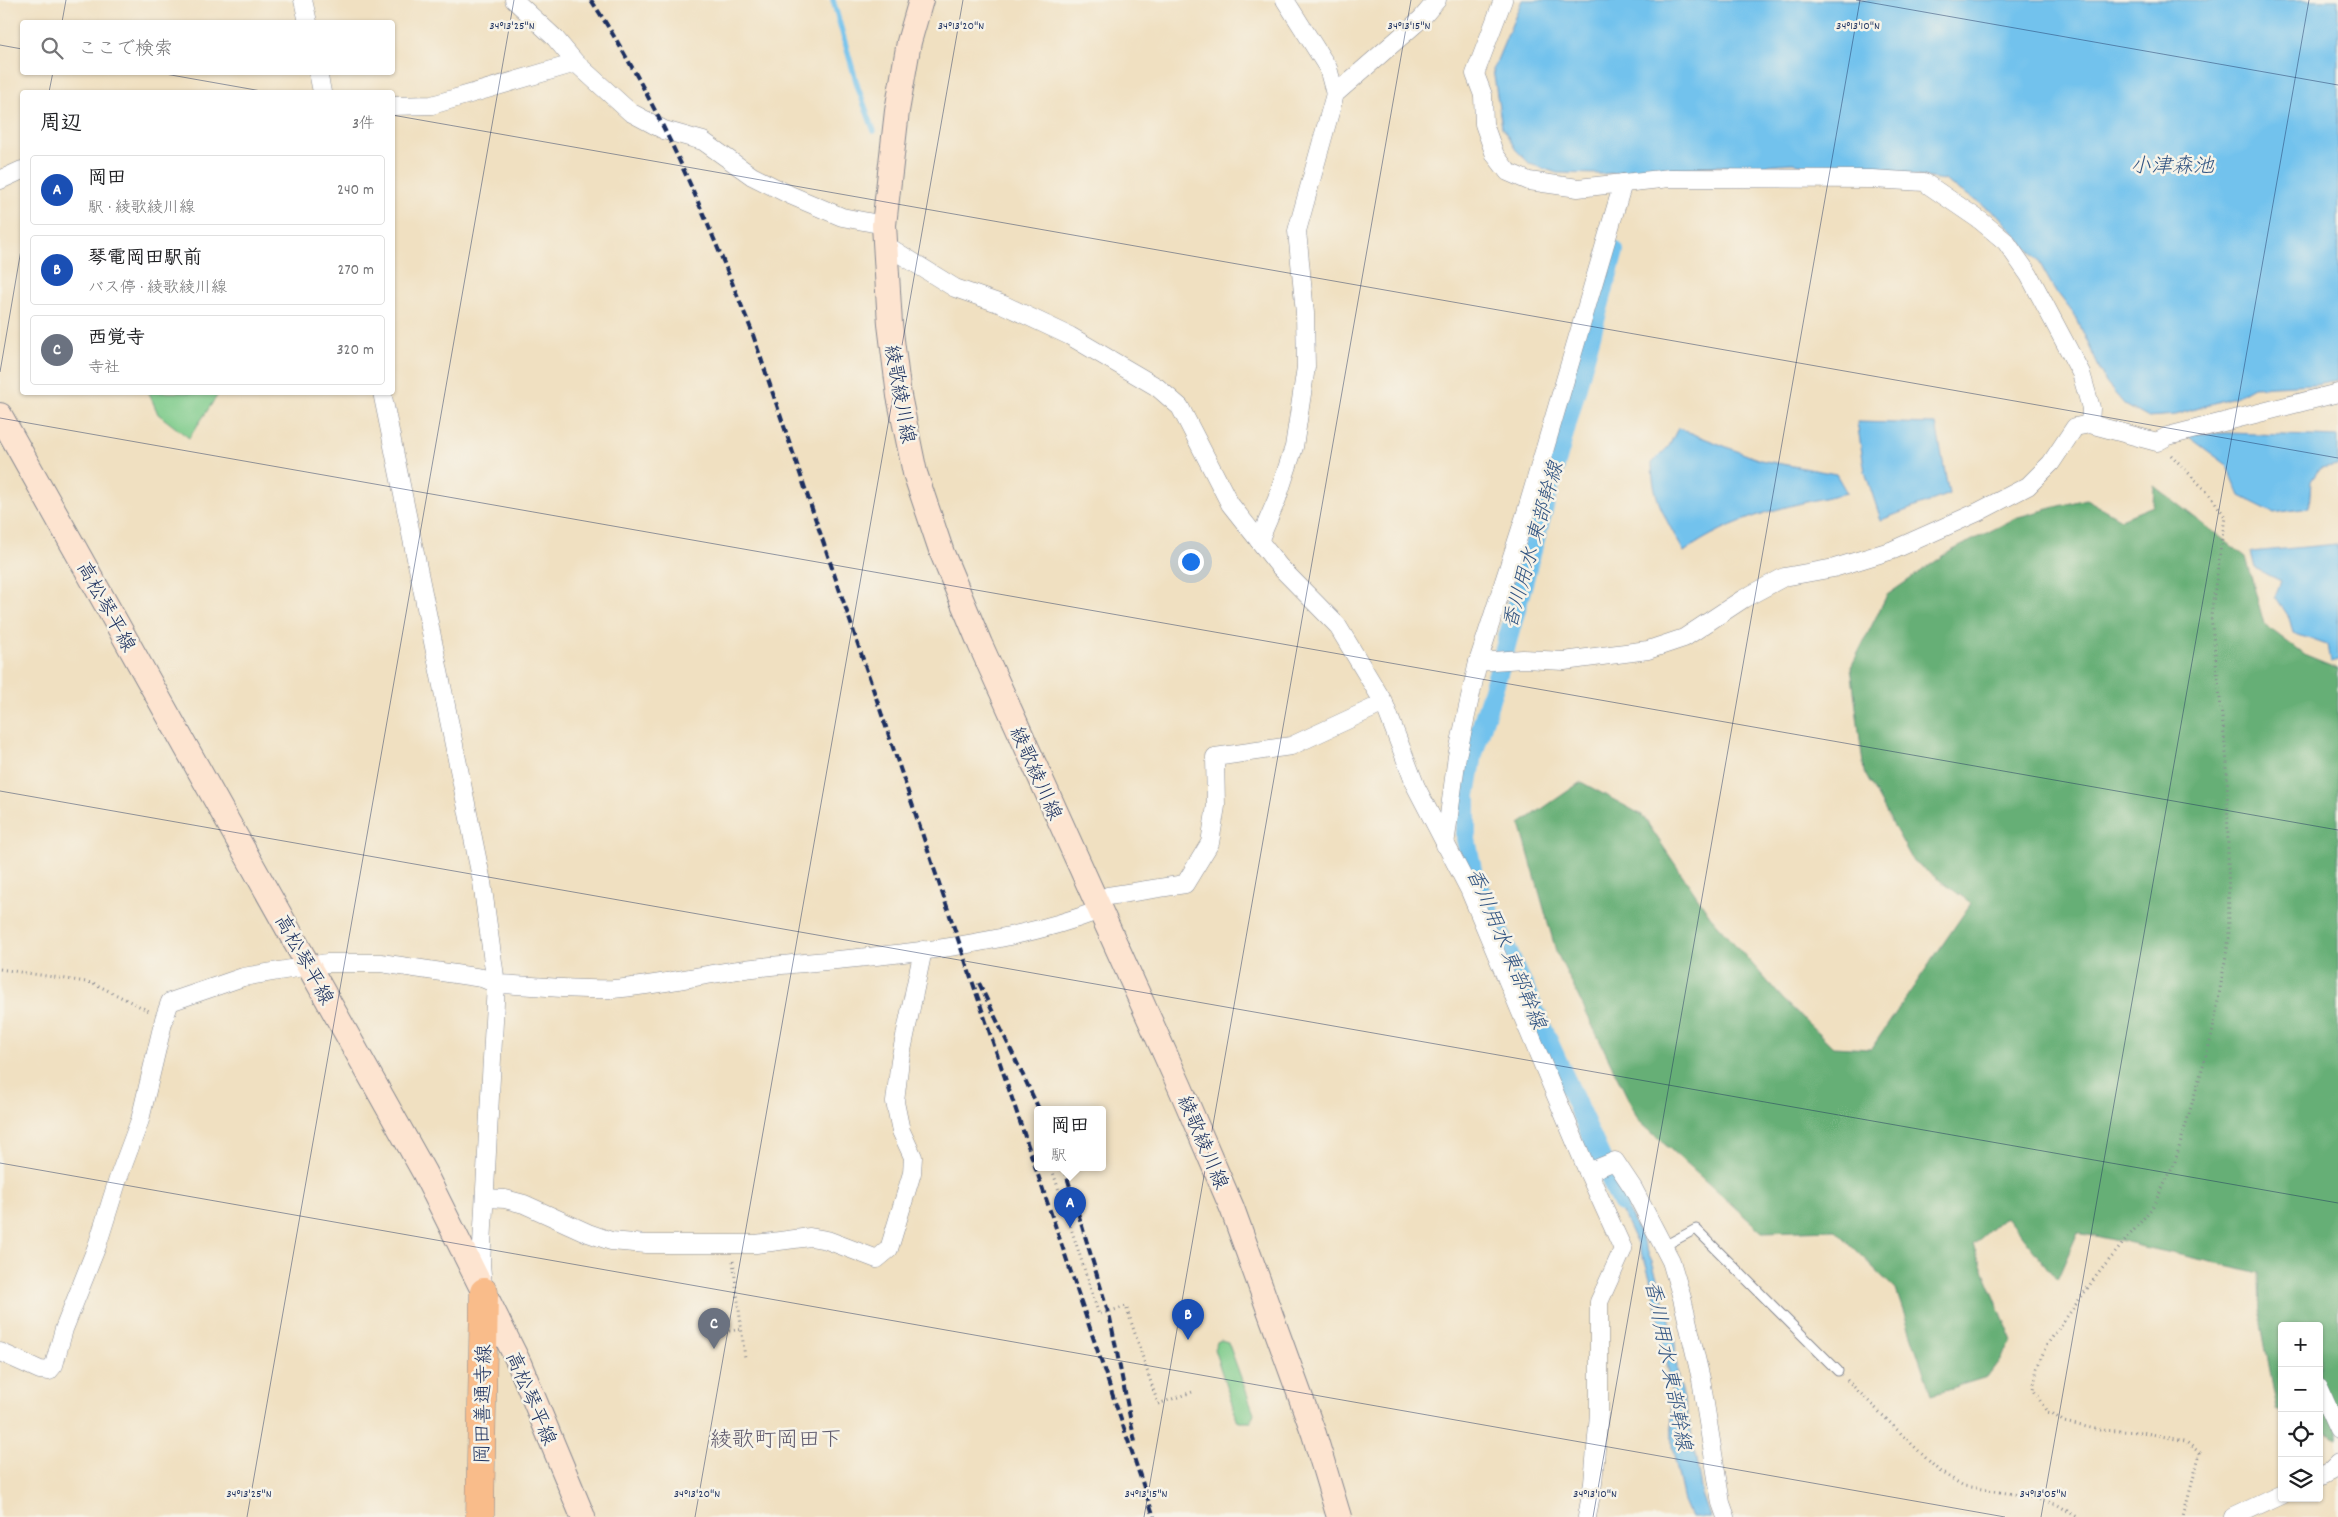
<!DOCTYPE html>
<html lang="ja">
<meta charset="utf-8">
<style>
:root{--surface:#fff;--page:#f6f6f6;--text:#202124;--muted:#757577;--line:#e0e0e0;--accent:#2563eb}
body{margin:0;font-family:Dekko,"Klee One",sans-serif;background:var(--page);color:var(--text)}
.controls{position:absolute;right:15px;bottom:15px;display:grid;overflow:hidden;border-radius:5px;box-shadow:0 1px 4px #0004}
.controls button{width:45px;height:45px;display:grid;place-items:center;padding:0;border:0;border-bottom:1px solid var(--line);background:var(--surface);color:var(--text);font:25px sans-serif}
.you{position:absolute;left:1190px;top:561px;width:18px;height:18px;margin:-12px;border:4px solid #fff;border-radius:50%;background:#1a73e8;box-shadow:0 0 0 8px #1a73e833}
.badge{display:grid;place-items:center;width:32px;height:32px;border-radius:50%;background:var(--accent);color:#fff;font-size:16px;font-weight:700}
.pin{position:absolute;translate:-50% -41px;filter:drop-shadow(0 1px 2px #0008)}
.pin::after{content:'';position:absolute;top:26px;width:18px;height:15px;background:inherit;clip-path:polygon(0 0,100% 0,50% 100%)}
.popup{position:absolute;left:1034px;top:1106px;width:72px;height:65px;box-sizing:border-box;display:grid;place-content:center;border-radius:5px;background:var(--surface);filter:drop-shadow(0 1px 4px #0005);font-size:16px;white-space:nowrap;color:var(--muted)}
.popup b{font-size:19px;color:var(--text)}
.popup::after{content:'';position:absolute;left:50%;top:100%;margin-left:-10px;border:10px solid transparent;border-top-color:var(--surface)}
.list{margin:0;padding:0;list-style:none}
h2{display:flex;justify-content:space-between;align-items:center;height:65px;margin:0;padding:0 20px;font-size:21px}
h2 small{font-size:16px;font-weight:400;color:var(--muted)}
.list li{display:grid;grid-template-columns:32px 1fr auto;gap:15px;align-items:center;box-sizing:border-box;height:70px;margin:0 10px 10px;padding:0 10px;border:1px solid var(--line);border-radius:5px}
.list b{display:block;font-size:19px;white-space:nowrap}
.list p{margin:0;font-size:16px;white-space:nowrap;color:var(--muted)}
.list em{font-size:16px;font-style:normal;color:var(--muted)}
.icon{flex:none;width:28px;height:28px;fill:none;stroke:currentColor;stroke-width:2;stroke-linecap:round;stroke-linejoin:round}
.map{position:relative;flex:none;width:2338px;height:1517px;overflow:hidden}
.search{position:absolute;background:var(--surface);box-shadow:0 1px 4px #0004;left:20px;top:20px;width:375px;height:55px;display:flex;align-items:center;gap:12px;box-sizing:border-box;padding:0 18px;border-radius:5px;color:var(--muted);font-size:19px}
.panel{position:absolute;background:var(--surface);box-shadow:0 1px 4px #0004;left:20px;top:90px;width:375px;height:305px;border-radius:5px}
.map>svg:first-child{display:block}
.green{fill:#7dcb8a;stroke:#4c7d74}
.forest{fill:#66af76;stroke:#406f6a}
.water{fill:#72c2ed;stroke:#4678a6}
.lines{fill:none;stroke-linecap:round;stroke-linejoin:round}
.stream{stroke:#72c2ed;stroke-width:5.5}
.canal{stroke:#72c2ed;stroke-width:20}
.service-casing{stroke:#868890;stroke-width:11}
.minor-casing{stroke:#868890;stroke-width:19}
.secondary-casing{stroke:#868890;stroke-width:26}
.primary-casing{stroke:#868890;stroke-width:29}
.path{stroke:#868890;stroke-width:3;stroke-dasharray:1 4;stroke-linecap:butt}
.service{stroke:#fff;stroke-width:9}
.minor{stroke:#fff;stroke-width:18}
.secondary{stroke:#fde4d0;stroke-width:24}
.primary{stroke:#f9bc8a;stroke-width:28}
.rail{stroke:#1b2f5e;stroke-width:4;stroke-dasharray:8 4;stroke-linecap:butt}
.ticks{fill:none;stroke:#1b2f5e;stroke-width:1;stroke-opacity:0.45}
.labels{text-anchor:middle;stroke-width:5;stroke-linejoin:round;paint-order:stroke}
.street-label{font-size:20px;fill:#1b2f5e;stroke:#f7f3e8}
.water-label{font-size:21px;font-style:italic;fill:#315482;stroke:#f7f3e8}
.quarter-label{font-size:22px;fill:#605b6e;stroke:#f7f3e8}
.ticks-label{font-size:12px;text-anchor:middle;fill:#1b2f5e;stroke:#f7f3e8;stroke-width:5;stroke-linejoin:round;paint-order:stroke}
</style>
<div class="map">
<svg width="2338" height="1517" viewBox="0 0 2338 1517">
<rect width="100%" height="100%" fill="#f7f3e8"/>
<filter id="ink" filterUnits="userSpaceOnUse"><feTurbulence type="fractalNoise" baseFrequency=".02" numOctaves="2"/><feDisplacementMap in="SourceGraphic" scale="10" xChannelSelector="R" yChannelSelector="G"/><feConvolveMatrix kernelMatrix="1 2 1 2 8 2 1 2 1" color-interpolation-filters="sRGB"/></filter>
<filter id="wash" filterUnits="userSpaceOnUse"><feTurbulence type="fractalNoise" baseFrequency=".0096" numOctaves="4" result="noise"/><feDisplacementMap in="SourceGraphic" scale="20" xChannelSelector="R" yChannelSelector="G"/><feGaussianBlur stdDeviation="1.12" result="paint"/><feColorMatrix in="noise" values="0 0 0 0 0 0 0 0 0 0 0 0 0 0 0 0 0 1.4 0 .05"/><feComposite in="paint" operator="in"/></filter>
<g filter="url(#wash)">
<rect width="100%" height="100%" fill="#f0e0c1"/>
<!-- green -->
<g class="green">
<path d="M149 393V392L219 393 189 438 158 414Z"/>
<path d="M1221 1340 1228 1342 1254 1413 1251 1422H1239L1237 1419 1214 1349 1217 1342Z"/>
</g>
<!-- forest -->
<path class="forest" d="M2154 486 2246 557 2264 624 2306 656 2338 669V1438L2319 1429V1326H2282V1412L2277 1410 2261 1323 2260 1273 2078 1232 2057 1280 2006 1216 1973 1245 2013 1342 1987 1377 1931 1394 1896 1290 1835 1230 1762 1232 1639 1121 1556 951 1520 824 1581 782 1642 815 1710 916 1783 999 1833 1047 1871 1049 1971 903 1913 861 1864 772 1851 667 1887 595 1949 552 2018 517 2086 499 2121 519 2153 506Z"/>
<!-- water -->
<g class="water">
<path d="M1522 0H2338V380L2315 384 2253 387 2237 396 2176 415 2147 417 2125 405 2106 383 2076 317 2053 287 2038 260 1997 214 1944 180 1870 169 1827 168 1792 163 1752 166H1716L1601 174 1557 173 1530 164 1516 150 1502 127 1493 70Z"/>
<path d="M1857 422 1936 424 1949 494 1881 520 1865 472Z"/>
<path d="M1678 428 1760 460 1836 474 1847 493C1791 505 1731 517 1684 552 1667 521 1652 499 1652 463L1669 446Z"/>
<path d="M2228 433 2338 437V465L2320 468 2311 481 2309 508 2274 513 2240 496 2227 465 2185 434Z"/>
<path d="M2338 544V660L2330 662 2327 645 2293 633 2289 617 2275 596 2281 581 2255 568 2251 552Z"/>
<path d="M1612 1176 1652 1261 1674 1333 1678 1380 1689 1420 1702 1494 1710 1517H1691L1684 1501 1672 1446 1671 1384 1654 1292 1646 1264 1607 1180Z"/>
</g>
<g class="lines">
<!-- stream -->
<path class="stream" d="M833 0 858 88 874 131"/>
<!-- canal -->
<path class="canal" d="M1614 251 1500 667 1473 754 1466 795V839L1473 875 1621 1202"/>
</g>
</g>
<g filter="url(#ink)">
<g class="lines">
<!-- service casing -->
<g class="service-casing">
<path id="service" d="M1664 1246 1696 1229 1838 1371"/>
</g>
<!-- minor casing -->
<g class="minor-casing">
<g id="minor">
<path d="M303 0 308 22"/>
<path d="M514 0 555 38 576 63 630 112 664 130 703 141 752 176 790 195 842 217 884 225"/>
<path d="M1285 0 1328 68 1335 94"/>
<path d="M1503 0 1475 74 1483 95 1484 124 1495 155 1508 172 1529 181 1578 188 1670 178 1872 179 1924 182 1981 221 2006 242 2029 275 2081 373 2091 408 2090 424"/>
<path d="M318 72 322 92"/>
<path d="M392 106 432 105 576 63"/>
<path d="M0 180 22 170"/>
<path d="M884 244 955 288 1004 305 1070 336 1157 387 1180 407 1230 504 1279 566 1337 625 1384 703 1416 787 1469 889 1588 1172 1623 1249 1599 1302V1414L1593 1483 1587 1517"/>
<path d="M382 392 482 882 496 984 481 1264 483 1285"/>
<path d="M1259 541 1277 499 1294 447 1306 367 1305 313 1297 231 1335 94 1421 19 1437 0"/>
<path d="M1478 662 1523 659 1564 661 1648 650 1684 638 1743 599 1784 577 1834 568 1893 550 1978 512 2028 486 2051 463 2075 427 2090 424 2157 442 2168 436 2338 393"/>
<path d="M1445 845 1457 756 1478 662 1525 516 1623 183"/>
<path d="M1096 902 1108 896 1185 884 1210 843 1216 806 1215 757 1291 746 1384 703"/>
<path d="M1588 1172 1615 1161 1633 1188 1671 1261 1682 1298 1701 1379 1721 1503 1726 1517"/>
<path d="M486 1198 505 1199 524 1204 588 1233 611 1241 646 1244H756L810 1237 827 1240 877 1259 889 1249 912 1173 913 1157 901 1131 895 1102 900 1060 923 950"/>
<path d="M0 1352 40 1370 49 1371 54 1365 64 1329 97 1246 118 1179 140 1120 164 1019 170 1002 243 977 327 963H381L482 978 496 984C534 985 574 991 613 989 663 985 712 972 762 967 874 956 994 950 1100 910"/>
<path d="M2319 1388 2338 1430"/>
<path d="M2319 1477 2331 1471 2338 1464"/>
<path d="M2233 1517 2282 1494"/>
</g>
</g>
<!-- secondary casing -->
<g class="secondary-casing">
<g id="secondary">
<path d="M921 0 909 42 897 111 884 225 890 324 899 396 915 473 942 553 980 644 1180 1087 1232 1208 1314 1434 1339 1517"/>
<path d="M0 415 424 1172 519 1363 583 1517"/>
</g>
</g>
<!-- primary casing -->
<g class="primary-casing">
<path id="primary" d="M480 1517 484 1292"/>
</g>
<!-- path -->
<g class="path">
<path d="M2171 455 2212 497 2225 517 2211 616 2227 763 2229 938 2212 1035 2174 1165 2152 1208 2097 1275 2046 1346 2037 1368 2033 1389 2047 1412 2052 1413 2064 1422 2100 1430 2142 1432 2185 1441 2200 1453 2183 1517"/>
<path d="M0 969 93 983 149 1011"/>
<path d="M1052 1169 1099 1315 1126 1306 1158 1404 1195 1391"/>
<path d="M733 1261 745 1358"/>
<path d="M729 1331 742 1329"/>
<path d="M1847 1380 1939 1471 1964 1486 2031 1497 2058 1505 2077 1517"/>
</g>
<!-- service -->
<use href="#service" class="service"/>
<!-- minor -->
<use href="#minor" class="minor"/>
<!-- secondary -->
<use href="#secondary" class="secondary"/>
<!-- primary -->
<use href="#primary" class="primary"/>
<!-- rail -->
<g class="rail">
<path d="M591 0C659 102 705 216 751 329L1154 1517"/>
<path d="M979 983 1039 1109"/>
<path d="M1064 1167 1110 1318 1135 1442"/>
</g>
</g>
</g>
<!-- ticks -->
<path class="ticks" d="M1856 0 2338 85M62 22 66 0M0 45 22 49M154 72 267 92M49 92 53 72M392 115 2338 458M0 372 22 244M0 418 2338 830M0 791 2338 1203M0 1163 2005 1517M247 1517 514 0M695 1517 963 0M1144 1517 1411 0M1593 1517 1860 0M2041 1517 2309 0"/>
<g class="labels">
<!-- street labels -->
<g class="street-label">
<text transform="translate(901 394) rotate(80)" y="7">綾歌綾川線</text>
<text transform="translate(107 606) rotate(61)" y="7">高松琴平線</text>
<text transform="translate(1037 773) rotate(66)" y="7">綾歌綾川線</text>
<text transform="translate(305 959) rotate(61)" y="7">高松琴平線</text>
<text transform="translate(1204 1142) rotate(67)" y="7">綾歌綾川線</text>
<text transform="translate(532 1398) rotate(67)" y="7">高松琴平線</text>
<text transform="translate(482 1404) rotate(-89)" y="7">岡田善通寺線</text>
</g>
<!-- water labels -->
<g class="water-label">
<text x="2172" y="172">小津森池</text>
<text transform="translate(1532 545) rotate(-74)" y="7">香川用水 東部幹線</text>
<text transform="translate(1507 948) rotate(67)" y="7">香川用水 東部幹線</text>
<text transform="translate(1669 1365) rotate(79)" y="7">香川用水 東部幹線</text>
</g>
<!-- quarter labels -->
<g class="quarter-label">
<text x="776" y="1446">綾歌町岡田下</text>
</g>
</g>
<g class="ticks-label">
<text x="512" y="29">34°13'25"N</text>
<text x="961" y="29">34°13'20"N</text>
<text x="1409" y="29">34°13'15"N</text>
<text x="1858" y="29">34°13'10"N</text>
<text x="249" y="1497">34°13'25"N</text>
<text x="697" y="1497">34°13'20"N</text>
<text x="1146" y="1497">34°13'15"N</text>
<text x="1595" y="1497">34°13'10"N</text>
<text x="2043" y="1497">34°13'05"N</text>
</g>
</svg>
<div class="controls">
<button>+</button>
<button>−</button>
<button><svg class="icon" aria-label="locate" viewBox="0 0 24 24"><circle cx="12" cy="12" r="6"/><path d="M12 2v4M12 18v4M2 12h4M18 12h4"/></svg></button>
<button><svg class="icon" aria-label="layers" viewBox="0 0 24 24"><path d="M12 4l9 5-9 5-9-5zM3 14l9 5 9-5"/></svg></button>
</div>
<div class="you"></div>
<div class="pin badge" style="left:1070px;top:1228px;background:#1a4fb4">A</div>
<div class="popup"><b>岡田</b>駅</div>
<div class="pin badge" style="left:1188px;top:1340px;background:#1a4fb4">B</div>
<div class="pin badge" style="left:714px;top:1349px;background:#6b7280">C</div>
<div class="search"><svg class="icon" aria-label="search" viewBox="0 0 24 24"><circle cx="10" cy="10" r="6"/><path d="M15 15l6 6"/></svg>ここで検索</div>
<section class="panel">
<h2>周辺<small>3件</small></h2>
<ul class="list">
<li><span class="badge" style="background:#1a4fb4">A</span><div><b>岡田</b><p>駅 · 綾歌綾川線</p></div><em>240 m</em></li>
<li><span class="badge" style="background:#1a4fb4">B</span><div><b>琴電岡田駅前</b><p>バス停 · 綾歌綾川線</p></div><em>270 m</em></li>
<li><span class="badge" style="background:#6b7280">C</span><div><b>西覚寺</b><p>寺社</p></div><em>320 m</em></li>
</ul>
</section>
</div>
